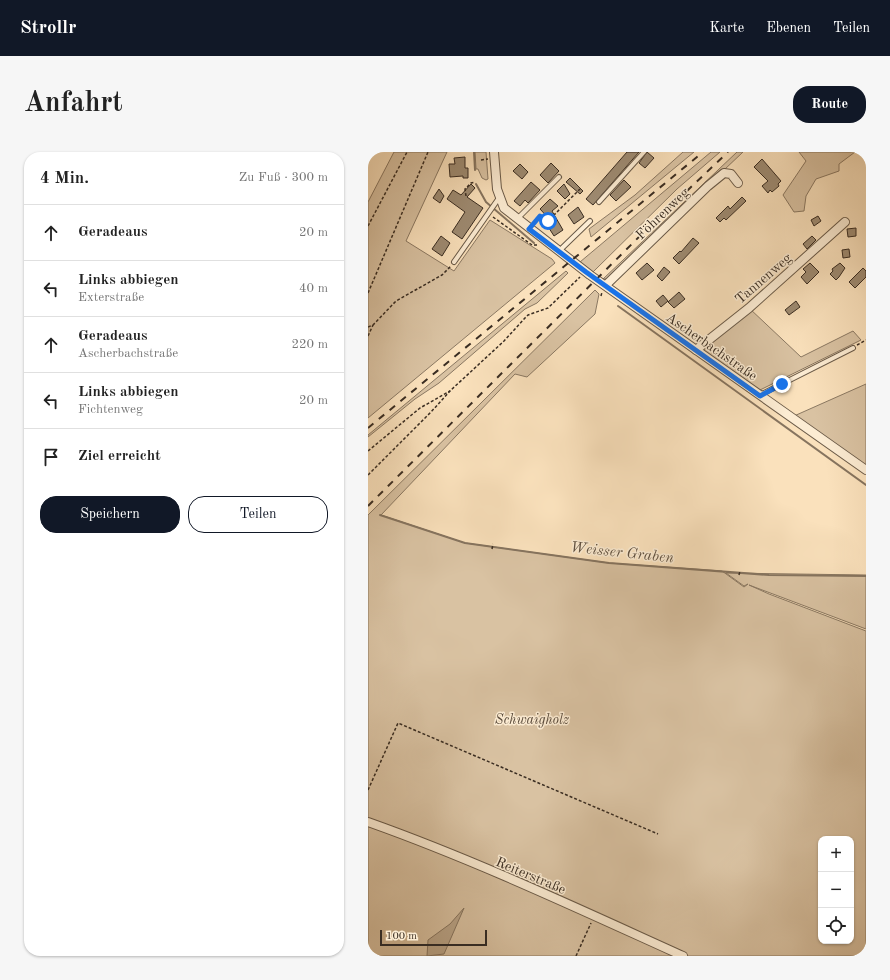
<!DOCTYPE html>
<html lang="de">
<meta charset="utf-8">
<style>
:root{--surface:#fff;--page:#f6f6f6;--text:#222;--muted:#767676;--line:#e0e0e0;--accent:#111827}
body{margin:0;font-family:"Old Standard TT",serif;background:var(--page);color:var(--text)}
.controls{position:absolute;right:12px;bottom:12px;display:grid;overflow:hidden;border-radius:8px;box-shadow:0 1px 3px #0004}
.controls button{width:36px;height:36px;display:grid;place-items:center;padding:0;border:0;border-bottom:1px solid var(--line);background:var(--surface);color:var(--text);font:20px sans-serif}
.scale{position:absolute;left:12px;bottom:10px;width:107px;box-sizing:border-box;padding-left:4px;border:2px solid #3a2d22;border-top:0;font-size:11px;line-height:14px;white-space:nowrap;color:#3a2d22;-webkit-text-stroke:3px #fcecd3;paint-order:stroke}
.stop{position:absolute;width:12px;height:12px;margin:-9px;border:3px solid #1a73e8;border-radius:50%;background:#fff}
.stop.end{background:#1a73e8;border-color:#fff;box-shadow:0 1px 4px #0008}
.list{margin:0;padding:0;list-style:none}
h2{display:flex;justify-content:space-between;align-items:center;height:52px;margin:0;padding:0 16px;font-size:17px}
h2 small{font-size:13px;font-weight:400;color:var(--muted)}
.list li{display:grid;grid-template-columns:26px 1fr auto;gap:12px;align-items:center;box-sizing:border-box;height:56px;padding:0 16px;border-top:1px solid var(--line)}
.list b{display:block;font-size:15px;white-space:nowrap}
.list p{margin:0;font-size:13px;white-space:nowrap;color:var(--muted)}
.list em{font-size:13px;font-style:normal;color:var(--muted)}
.actions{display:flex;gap:8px;padding:12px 16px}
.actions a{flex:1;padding:9px 0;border:1px solid var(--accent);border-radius:16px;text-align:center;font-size:14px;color:var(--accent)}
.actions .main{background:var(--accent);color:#fff}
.icon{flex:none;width:22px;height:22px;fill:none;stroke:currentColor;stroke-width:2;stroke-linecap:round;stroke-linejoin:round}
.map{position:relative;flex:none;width:498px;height:804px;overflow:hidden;border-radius:16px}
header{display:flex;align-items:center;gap:24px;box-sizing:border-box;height:56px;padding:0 20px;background:var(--accent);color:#fff}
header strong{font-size:19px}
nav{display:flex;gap:22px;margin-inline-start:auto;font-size:14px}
.intro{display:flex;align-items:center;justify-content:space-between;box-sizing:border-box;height:96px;padding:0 24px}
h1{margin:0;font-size:28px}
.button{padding:10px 18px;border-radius:16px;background:var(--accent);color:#fff;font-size:14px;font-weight:700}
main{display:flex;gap:24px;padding:0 24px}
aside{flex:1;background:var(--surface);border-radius:16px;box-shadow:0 1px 3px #0004}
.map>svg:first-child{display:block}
.green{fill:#d9c2a2;stroke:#8a7862;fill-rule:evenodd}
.water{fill:#b9a488;stroke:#86745f}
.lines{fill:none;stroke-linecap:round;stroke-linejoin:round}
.stream{stroke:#86745f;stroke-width:2}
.building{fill:#9e8b72;stroke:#3a2d22}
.service-casing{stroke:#6a5a48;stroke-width:6}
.minor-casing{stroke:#6a5a48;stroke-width:10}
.path{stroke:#3a2d22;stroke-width:1.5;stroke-dasharray:3 2;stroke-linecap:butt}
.service{stroke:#fcecd3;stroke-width:4}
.minor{stroke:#fcecd3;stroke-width:8}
.rail{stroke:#3a2d22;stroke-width:2;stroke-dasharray:7 7;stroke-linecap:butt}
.route{stroke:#1a73e8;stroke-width:5}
.labels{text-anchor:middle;stroke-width:3;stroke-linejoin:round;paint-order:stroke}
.street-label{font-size:14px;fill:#3a2d22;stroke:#fcecd3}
.park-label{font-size:14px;font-style:italic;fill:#5a4b3c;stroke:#fcecd3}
.water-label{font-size:15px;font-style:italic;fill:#605141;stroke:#fcecd3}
</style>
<header>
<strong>Strollr</strong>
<nav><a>Karte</a><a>Ebenen</a><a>Teilen</a></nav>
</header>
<div class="intro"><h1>Anfahrt</h1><a class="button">Route</a></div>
<main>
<aside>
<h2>4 Min.<small>Zu Fuß · 300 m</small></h2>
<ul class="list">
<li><svg class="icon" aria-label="ahead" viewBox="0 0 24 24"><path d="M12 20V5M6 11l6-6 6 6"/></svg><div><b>Geradeaus</b></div><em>20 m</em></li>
<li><svg class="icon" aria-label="left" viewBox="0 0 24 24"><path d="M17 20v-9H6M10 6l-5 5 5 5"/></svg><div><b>Links abbiegen</b><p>Exterstraße</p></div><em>40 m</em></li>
<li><svg class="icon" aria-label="ahead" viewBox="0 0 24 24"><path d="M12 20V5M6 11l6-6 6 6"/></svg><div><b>Geradeaus</b><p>Ascherbachstraße</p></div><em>220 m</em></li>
<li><svg class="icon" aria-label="left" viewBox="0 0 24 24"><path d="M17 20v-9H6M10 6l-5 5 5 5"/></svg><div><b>Links abbiegen</b><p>Fichtenweg</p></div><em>20 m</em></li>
<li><svg class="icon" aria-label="arrive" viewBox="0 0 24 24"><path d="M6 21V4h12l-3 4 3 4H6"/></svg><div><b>Ziel erreicht</b></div></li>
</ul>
<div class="actions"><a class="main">Speichern</a><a>Teilen</a></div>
</aside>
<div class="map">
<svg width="498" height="804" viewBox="0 0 498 804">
<rect width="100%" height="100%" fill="#fae1bc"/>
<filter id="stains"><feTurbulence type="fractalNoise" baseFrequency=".005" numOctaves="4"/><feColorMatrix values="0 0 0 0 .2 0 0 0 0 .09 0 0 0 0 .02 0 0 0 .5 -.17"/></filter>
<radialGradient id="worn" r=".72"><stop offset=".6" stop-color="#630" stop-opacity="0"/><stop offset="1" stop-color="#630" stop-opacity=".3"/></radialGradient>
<!-- green -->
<g class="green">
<path d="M26 0H79L38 89 86 119 122 68 184 107 187 111 0 266V50Z"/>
<path d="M107 0H118L120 27 118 28 114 26 110 17H108Z"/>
<path d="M315 0H326L223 85 221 77 267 43Z"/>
<path d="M343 0H352L309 37 225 120 212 110Z"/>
<path d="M369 0H375L241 127H235Z"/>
<path d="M431 0H487L471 12V19L448 27 438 44 436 59 426 60 415 43 438 9Z"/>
<path d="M198 119 200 121 169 151 157 157 71 231 47 247 0 285V283Z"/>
<path d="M227 138 231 142 227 162 159 225 147 222 13 363 97 391 241 411 354 419 376 435 380 432 376 434 358 421 498 423V477L381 433 401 442 498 479V804H0V363ZM453 687H483V789H453Z"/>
<path d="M381 156 433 205 485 179 493 188 392 238 332 196Z"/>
<path d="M498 232V315L426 264Z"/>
</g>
<!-- water -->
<path class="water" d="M96 756 76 802 59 804 60 788 82 772Z"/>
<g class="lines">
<!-- stream -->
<g class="stream">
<path d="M106 0 107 18"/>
<path d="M108 32 118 50 166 91"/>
<path d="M250 154 498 333"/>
<path d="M12 363 97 391 241 411 401 423 498 424"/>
</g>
</g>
<!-- building -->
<g class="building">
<path d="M259 0H271L225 53 218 47Z"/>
<path d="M279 0 286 6 277 16 271 11Z"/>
<path d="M97 5V16H100V26H95V24L82 25 81 12H87L86 6Z"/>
<path d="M394 7 413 29 410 32 411 34 404 40 402 38 400 41 394 34 400 29 386 15Z"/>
<path d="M183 11 191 19 180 31 172 23Z"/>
<path d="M152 12 160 20 154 27 145 19Z"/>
<path d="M202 26 215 39 212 42 198 30Z"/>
<path d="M256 28 263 35 248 49 242 43Z"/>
<path d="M163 30 172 38 160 51 157 48 152 54 146 49Z"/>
<path d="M103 32 107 36 99 45 115 56 94 87 84 80 97 60 79 47 85 38 93 43Z"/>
<path d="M196 32 202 42 197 47 189 39Z"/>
<path d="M71 37 76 44 72 51 65 46Z"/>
<path d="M374 45 378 49 358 68 356 66 352 70 348 66 360 54 362 57Z"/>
<path d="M182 47 190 54 184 59 195 78 186 84 179 73 184 70 172 57Z"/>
<path d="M210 55 216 65 206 72 200 63Z"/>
<path d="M450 64 453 69 446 74 443 68Z"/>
<path d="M488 76V84L480 85 479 77Z"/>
<path d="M73 84 82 91 74 104 64 97Z"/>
<path d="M444 84 448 88 439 97 435 92Z"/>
<path d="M325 86 331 91 311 112 305 106 312 99 313 100Z"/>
<path d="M481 97 482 105 475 106 474 98Z"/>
<path d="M279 111 286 118 274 128 268 121Z"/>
<path d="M442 111 451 120 439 132 433 125 438 120 435 117Z"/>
<path d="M472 111 477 116 471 125 468 128 462 122 465 119 464 117Z"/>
<path d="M296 115 302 120 294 129 289 124Z"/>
<path d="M495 116 498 119V125L487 136 481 130Z"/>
<path d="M311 140 317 147 306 156 300 150Z"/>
<path d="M295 143 300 149 293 155 288 149Z"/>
<path d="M428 149 432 155 421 163 417 158Z"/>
</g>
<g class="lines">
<!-- service casing -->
<g class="service-casing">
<g id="service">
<path d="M231 50 276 0"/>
<path d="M149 67 191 25"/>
<path d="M191 99 222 69"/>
<path d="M86 110 131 46"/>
<path d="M392 243 485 196"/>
</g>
</g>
<!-- minor casing -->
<g class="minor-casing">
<g id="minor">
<path d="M126 0 129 37 136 56 222 123 498 318"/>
<path d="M238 133 340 34 356 21 363 22 370 31"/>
<path d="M328 198 381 156 477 70"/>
<path d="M0 670C107 708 211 757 315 804"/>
</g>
</g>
<!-- path -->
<g class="path">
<path d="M113 8 120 7"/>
<path d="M98 44 97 37 103 31 107 30"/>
<path d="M125 65 164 93H170"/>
<path d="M167 70 172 64 180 69 212 37"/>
<path d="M0 74 39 0"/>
<path d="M0 141 60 0"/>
<path d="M233 144 234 140"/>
<path d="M0 175 5 173 28 149 74 123 83 114"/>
<path d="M0 184 5 173"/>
<path d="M489 193 498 188"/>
<path d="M0 299 52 256 82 239"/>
<path d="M0 323 63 260 83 238 136 189 157 166 160 163 180 156 212 125"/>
<path d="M124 397 125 392"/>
<path d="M371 423 372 419"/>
<path d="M0 638 30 571 290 682"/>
<path d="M208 804 223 771"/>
</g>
<!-- service -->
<use href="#service" class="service"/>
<!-- minor -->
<use href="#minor" class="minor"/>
<!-- rail -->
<g class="rail">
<path d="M0 276 335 0"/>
<path d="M0 354 283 73 360 0"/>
</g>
</g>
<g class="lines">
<!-- route -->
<path class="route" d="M180 69 172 64 161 77 218 120 392 244 414 232"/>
</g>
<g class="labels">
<!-- street labels -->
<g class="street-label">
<text transform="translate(294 61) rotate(-44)" y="5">Föhrenweg</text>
<text transform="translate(395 126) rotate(-41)" y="5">Tannenweg</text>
<text transform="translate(344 194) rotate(35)" y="5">Ascherbachstraße</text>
<text transform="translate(163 723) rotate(23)" y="5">Reiterstraße</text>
</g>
<!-- park labels -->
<g class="park-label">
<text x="164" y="572">Schwaigholz</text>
</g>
<!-- water labels -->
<g class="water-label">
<text transform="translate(254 400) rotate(6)" y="5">Weisser Graben</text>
</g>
</g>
<rect width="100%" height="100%" filter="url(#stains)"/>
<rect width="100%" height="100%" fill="url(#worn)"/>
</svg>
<div class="controls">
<button>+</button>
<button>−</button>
<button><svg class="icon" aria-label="locate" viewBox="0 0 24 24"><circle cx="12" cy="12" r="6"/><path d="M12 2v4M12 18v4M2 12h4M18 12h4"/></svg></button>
</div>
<div class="scale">100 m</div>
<div class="stop" style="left:180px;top:69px"></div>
<div class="stop end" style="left:414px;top:232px"></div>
</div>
</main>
